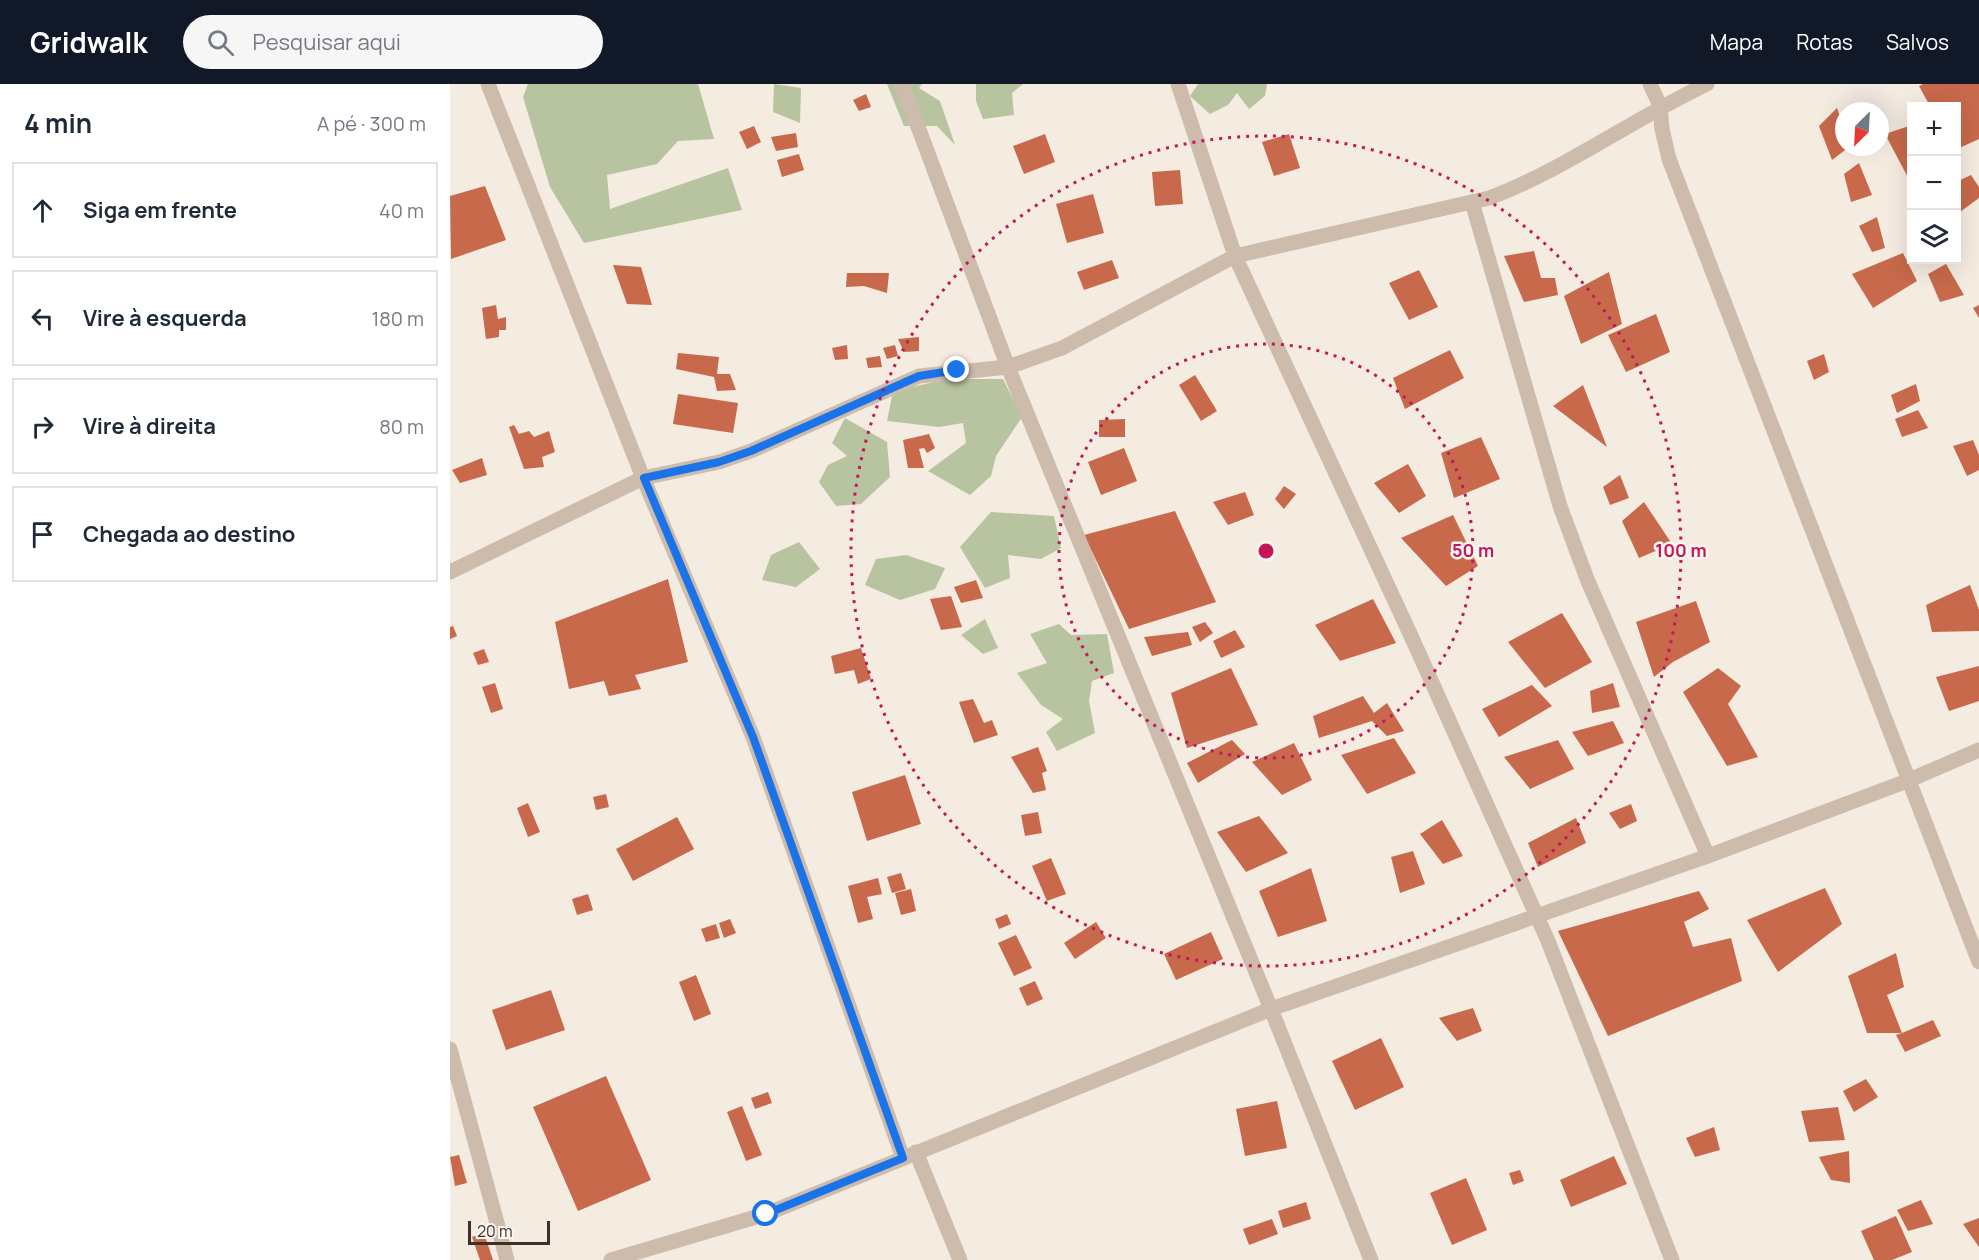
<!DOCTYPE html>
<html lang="pt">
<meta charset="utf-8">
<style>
:root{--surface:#fff;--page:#f6f6f7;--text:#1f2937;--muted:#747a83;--line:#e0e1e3;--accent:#111827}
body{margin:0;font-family:Manrope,sans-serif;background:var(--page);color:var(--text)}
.controls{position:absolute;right:18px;top:18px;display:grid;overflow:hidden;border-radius:0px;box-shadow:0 6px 24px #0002}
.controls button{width:54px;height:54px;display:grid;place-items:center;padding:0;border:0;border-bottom:2px solid var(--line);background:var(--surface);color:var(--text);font:30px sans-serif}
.compass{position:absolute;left:1385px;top:18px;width:54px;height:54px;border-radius:50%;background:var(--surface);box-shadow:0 6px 24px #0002;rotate:204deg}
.scale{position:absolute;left:18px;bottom:15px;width:82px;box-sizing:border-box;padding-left:6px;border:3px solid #3b302b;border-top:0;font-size:16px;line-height:21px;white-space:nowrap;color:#3b302b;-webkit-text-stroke:4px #fbf5ee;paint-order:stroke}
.stop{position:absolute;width:18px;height:18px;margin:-14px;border:4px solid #1a73e8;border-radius:50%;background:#fff}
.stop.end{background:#1a73e8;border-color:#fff;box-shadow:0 2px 6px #0008}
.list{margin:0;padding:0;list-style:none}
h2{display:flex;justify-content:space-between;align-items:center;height:78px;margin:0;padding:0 24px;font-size:26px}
h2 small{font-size:20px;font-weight:400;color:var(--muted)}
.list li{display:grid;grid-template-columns:39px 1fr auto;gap:18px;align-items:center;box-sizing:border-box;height:96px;margin:0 12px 12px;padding:0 12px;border:2px solid var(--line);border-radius:0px}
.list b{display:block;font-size:22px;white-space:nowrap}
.list em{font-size:20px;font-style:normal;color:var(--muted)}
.icon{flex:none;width:33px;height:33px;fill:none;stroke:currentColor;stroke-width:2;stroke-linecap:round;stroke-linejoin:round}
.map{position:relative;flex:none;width:1529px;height:1176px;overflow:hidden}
header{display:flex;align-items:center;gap:36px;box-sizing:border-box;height:84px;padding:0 30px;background:var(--accent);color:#fff}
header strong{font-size:28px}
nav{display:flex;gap:33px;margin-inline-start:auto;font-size:21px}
.search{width:420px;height:54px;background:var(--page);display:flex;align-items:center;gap:15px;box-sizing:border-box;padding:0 21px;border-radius:33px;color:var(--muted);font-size:22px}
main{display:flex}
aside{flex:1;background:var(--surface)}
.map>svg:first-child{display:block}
.green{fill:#b8c4a0}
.building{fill:#c8694b}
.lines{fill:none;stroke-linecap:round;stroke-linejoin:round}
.minor{stroke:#cdbbac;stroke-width:15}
.route{stroke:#1a73e8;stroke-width:8}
.ring{fill:none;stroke:#c2185b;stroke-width:3;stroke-dasharray:3 6}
.centre{fill:#c2185b;stroke:#fbf5ee;stroke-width:3}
.ring-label{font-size:18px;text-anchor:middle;font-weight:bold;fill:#c2185b;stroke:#fbf5ee;stroke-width:5;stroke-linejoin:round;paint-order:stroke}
</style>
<header>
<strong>Gridwalk</strong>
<div class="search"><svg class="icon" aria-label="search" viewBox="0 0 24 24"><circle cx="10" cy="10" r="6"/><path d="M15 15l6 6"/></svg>Pesquisar aqui</div>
<nav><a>Mapa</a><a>Rotas</a><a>Salvos</a></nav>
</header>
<main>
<aside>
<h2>4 min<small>A pé · 300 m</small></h2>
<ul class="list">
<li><svg class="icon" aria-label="ahead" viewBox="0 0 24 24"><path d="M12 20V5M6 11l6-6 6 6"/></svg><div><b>Siga em frente</b></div><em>40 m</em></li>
<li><svg class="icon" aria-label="left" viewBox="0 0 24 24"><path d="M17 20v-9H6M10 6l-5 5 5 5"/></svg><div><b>Vire à esquerda</b></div><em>180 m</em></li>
<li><svg class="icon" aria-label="right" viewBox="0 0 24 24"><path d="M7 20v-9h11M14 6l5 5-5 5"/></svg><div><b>Vire à direita</b></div><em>80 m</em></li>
<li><svg class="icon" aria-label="arrive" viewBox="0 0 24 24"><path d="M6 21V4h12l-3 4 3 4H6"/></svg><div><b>Chegada ao destino</b></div></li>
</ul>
</aside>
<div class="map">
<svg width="1529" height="1176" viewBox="0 0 1529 1176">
<rect width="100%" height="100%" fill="#f4ebe1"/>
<!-- green -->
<g class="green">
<path d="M78 0H248L264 55 228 57 207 80 157 91 160 125 278 84 292 126 134 159 100 103 73 13Z"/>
<path d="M324 0 351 4 350 39 323 28Z"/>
<path d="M437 0H472L469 4 490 17 505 61 487 42H454Z"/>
<path d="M526 0H573L562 9 564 31 533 35 526 17Z"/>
<path d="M748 0H817L815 12 799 25 787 9 778 21 760 30 740 12Z"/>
<path d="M498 295H553L572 333 546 372 541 392 520 411 478 387 516 359 513 339 489 343 437 337 443 307Z"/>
<path d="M395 334 437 358 440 393 411 420 386 422 369 398 378 381 397 372 382 359Z"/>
<path d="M541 428 604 432 611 464 591 475 558 471 560 494 535 504 510 463Z"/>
<path d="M349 458 370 485 346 503 312 496 321 471Z"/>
<path d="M456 471 495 484 485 505 450 516 415 501 426 475Z"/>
<path d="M535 535 548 564 533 570 511 551Z"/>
<path d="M609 540 621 551 657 550 664 589 642 597 639 617 645 649 607 667 596 648 613 635 591 621 567 589 597 579 580 550Z"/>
</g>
<!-- building -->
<g class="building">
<path d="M1473 0H1529V55L1507 65 1506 22H1480L1469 2Z"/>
<path d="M416 10 421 23 409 27 403 16Z"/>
<path d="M1387 24 1394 44V63H1399L1382 76 1369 42Z"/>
<path d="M1462 41V101L1435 50Z"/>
<path d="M304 42 311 58 297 65 289 48Z"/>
<path d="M346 49 348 63 326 67 321 53Z"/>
<path d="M595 50 605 78 574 90 563 62Z"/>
<path d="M839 50 850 84 824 92 812 58Z"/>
<path d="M349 70 354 86 332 93 327 76Z"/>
<path d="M1409 79 1422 111 1401 118 1394 90Z"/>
<path d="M730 86 733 120 705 122 702 88Z"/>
<path d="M1521 91 1529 103V114L1506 131V98Z"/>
<path d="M35 102 56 156 1 175 0 112Z"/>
<path d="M643 110 654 149 617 159 606 120Z"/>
<path d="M1427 133 1435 164 1422 168 1409 142Z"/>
<path d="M1084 167 1091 194H1105L1108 211 1074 218 1054 172Z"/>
<path d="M1453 169 1467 197 1423 224 1402 190Z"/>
<path d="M662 176 669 194 634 206 627 188Z"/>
<path d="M1496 180 1514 211 1490 218 1478 190Z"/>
<path d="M163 181 191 183 202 221 177 220Z"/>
<path d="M969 186 988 223 959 236 939 199Z"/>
<path d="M1159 188 1172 240 1131 260 1114 212Z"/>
<path d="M397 189H439L437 209 414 202 396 203Z"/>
<path d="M46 221 48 235 56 233V246H49V253L36 255 32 224Z"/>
<path d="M1529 221V234L1523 224Z"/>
<path d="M1206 230 1220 268 1176 288 1158 251Z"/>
<path d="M469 253V267L454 268 448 255Z"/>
<path d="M397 261 398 275 385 276 382 264Z"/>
<path d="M445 261 448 272 437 275 433 264Z"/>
<path d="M1000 266 1014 294 955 325 943 294Z"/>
<path d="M228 269 269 273 267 290H280L286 306 267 307 264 293 226 285Z"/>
<path d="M1374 270 1379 288 1364 296 1357 277Z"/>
<path d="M430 272 432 283 418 284 416 274Z"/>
<path d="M745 291 767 327 751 337 729 301Z"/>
<path d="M1466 300 1470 317 1447 329 1441 311Z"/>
<path d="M1133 301 1157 363 1103 322Z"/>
<path d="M228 310 288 319 283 349 223 340Z"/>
<path d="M1468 326 1478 344 1452 353 1445 335Z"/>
<path d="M675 335V353H649V336Z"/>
<path d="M64 341 69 350 79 347 84 353 99 347 105 368 92 373 94 383 74 385 59 343Z"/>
<path d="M479 350 485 364 477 369 474 364 469 365 474 384H458L453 356Z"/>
<path d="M1031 353 1050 395 1004 414 991 369Z"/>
<path d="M1523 356 1529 371V386L1517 392 1503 362Z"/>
<path d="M674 364 687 397 651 411 638 378Z"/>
<path d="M32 374 37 391 10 399 2 386Z"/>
<path d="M958 380 976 412 949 429 924 399Z"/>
<path d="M1170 391 1179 414 1160 421 1153 403Z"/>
<path d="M834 402 846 410 834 425 825 415Z"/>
<path d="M795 408 804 431 778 441 763 418Z"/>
<path d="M1194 418 1222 460 1189 474 1172 437Z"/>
<path d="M725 427 766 518 679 545 634 451Z"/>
<path d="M1003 431 1028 482 996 502 951 454Z"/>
<path d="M218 495 238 578 185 591 191 605 159 612 154 597 119 605 105 538Z"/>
<path d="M526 496 533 514 511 519 504 503Z"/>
<path d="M1520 501 1529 526V547L1482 548 1476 521Z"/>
<path d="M501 512 512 543 491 546 480 515Z"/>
<path d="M923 515 946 559 890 577 865 541Z"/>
<path d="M1246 517 1260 558 1223 578 1204 593 1186 538Z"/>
<path d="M1112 529 1142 578 1095 604 1058 558Z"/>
<path d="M755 538 763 549 750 558 742 543Z"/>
<path d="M3 542 7 552 0 555V543Z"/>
<path d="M785 546 795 563 771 574 763 557Z"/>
<path d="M738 548 742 561 702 572 694 553Z"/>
<path d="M411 564 421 595 408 600 404 586 385 590 381 572Z"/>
<path d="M34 565 39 578 28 581 23 569Z"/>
<path d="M1529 582V617L1499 627 1486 593Z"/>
<path d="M781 584 808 641 737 664 721 609Z"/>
<path d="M1268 584 1291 602 1278 620 1308 673 1277 682 1233 608Z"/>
<path d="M45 599 53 625 41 629 32 603Z"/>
<path d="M1163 599 1170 623 1142 629 1140 607Z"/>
<path d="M1082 601 1102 622 1049 653 1032 625Z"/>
<path d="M913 612 924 629 937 619 954 647 937 652 922 637 869 654 863 632Z"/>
<path d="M523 615 534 639 542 636 548 651 524 659 509 618Z"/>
<path d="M1163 637 1174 659 1138 672 1122 648Z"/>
<path d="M944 654 966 689 917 710 891 671Z"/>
<path d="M782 656 795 670 748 699 737 679Z"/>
<path d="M1108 656 1124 685 1080 705 1054 673Z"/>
<path d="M844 659 862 696 832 711 802 678Z"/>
<path d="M588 663 597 687 592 689 596 706 583 709 561 673Z"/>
<path d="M455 691 471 740 417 757 402 708Z"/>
<path d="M156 710 159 723 146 726 143 713Z"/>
<path d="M78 719 90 748 78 753 67 724Z"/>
<path d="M1181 720 1187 737 1170 745 1159 729Z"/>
<path d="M588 728 592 749 575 752 571 731Z"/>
<path d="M809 732 838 769 796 788 767 748Z"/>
<path d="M227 733 244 765 183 797 166 765Z"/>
<path d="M1126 734 1136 759 1088 783 1078 759Z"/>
<path d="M992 736 1013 772 993 780 970 750Z"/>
<path d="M963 767 975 800 950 809 941 773Z"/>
<path d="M601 774 616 810 597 817 582 782Z"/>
<path d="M861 784 877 837 828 853 809 807Z"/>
<path d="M451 789 456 805 442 809 437 793Z"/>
<path d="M428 794 432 810 417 813 423 835 408 839 398 802Z"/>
<path d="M1375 804 1392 840 1328 888 1297 836Z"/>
<path d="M461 805 466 827 451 831 445 809Z"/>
<path d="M1249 807 1259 825 1234 838 1243 863 1281 854 1292 897 1158 952 1108 847Z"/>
<path d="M138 810 143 826 127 831 122 815Z"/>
<path d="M557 830 561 840 549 845 545 835Z"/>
<path d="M280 835 286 849 274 854 269 839Z"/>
<path d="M646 838 656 854 625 875 614 859Z"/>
<path d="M266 840 270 854 256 858 251 845Z"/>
<path d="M761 848 773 875 726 896 714 870Z"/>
<path d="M566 851 582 884 564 892 548 859Z"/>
<path d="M1446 869 1454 903 1437 911 1452 949 1483 936 1491 952 1455 968 1446 951 1452 949H1417L1398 892Z"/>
<path d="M246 891 261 930 244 937 229 898Z"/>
<path d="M585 897 593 915 577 922 569 904Z"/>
<path d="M101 906 115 946 56 966 42 926Z"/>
<path d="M1023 924 1032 947 1007 957 989 934Z"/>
<path d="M931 954 954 1003 905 1026 882 977Z"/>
<path d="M156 992 201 1096 128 1127 83 1023Z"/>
<path d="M1416 995 1428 1013 1404 1028 1393 1007Z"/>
<path d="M318 1008 322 1019 305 1025 301 1014Z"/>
<path d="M827 1017 837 1064 795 1072 786 1025Z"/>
<path d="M292 1022 312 1071 296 1077 277 1028Z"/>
<path d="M1388 1023 1395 1056 1359 1058 1351 1027Z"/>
<path d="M1264 1043 1270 1066 1245 1073 1236 1054Z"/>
<path d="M1399 1067 1400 1099 1381 1096 1369 1073Z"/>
<path d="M9 1071 17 1099 5 1102 0 1073Z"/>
<path d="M1164 1072 1177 1100 1121 1123 1110 1096Z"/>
<path d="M1070 1086 1074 1097 1063 1101 1059 1089Z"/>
<path d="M1016 1094 1037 1146 1002 1161 980 1109Z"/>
<path d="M1471 1116 1483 1140 1458 1147 1447 1126Z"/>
<path d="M856 1118 861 1135 833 1144 828 1127Z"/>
<path d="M1446 1132 1462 1168 1442 1176H1424L1411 1147Z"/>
<path d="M1529 1134V1163L1513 1140Z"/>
<path d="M822 1135 828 1150 799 1161 793 1145Z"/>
<path d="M34 1149 43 1176H30L22 1153Z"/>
</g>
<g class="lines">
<!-- minor -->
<g class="minor">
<path d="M38 0 193 394 303 653 453 1074"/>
<path d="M452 0 558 283 821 925 921 1176"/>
<path d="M728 0 785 172 962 554 1098 857 1222 1176"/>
<path d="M1200 0 1210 22 1212 45 1219 75 1529 878"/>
<path d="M1022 118 1110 422 1137 495 1258 772"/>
<path d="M0 488 193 394 269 378 301 367 469 292 558 283 612 264 785 172 1039 114C1116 85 1183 35 1257 0"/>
<path d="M0 965 57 1176"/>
<path d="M466 1068 510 1176"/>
<path d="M161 1176 316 1130 821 925 1258 772 1457 697 1529 666"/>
</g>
</g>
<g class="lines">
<!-- route -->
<path class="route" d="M316 1130 453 1074 303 653 194 394 269 378 301 367 469 292 507 286"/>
</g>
<!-- distance rings -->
<g class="ring">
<circle cx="816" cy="467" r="207"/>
<circle cx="816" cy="467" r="415"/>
</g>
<circle cx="816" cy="467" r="9" class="centre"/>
<g class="ring-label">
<text x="1023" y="473">50 m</text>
<text x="1231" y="473">100 m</text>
</g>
</svg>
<div class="controls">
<button>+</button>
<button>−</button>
<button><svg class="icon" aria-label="layers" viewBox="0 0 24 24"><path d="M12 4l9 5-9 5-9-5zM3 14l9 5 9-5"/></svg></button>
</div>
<svg class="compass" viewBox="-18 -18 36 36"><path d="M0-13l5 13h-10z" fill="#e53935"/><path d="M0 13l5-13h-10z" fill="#747a83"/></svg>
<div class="scale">20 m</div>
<div class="stop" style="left:316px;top:1130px"></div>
<div class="stop end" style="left:507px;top:286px"></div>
</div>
</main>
